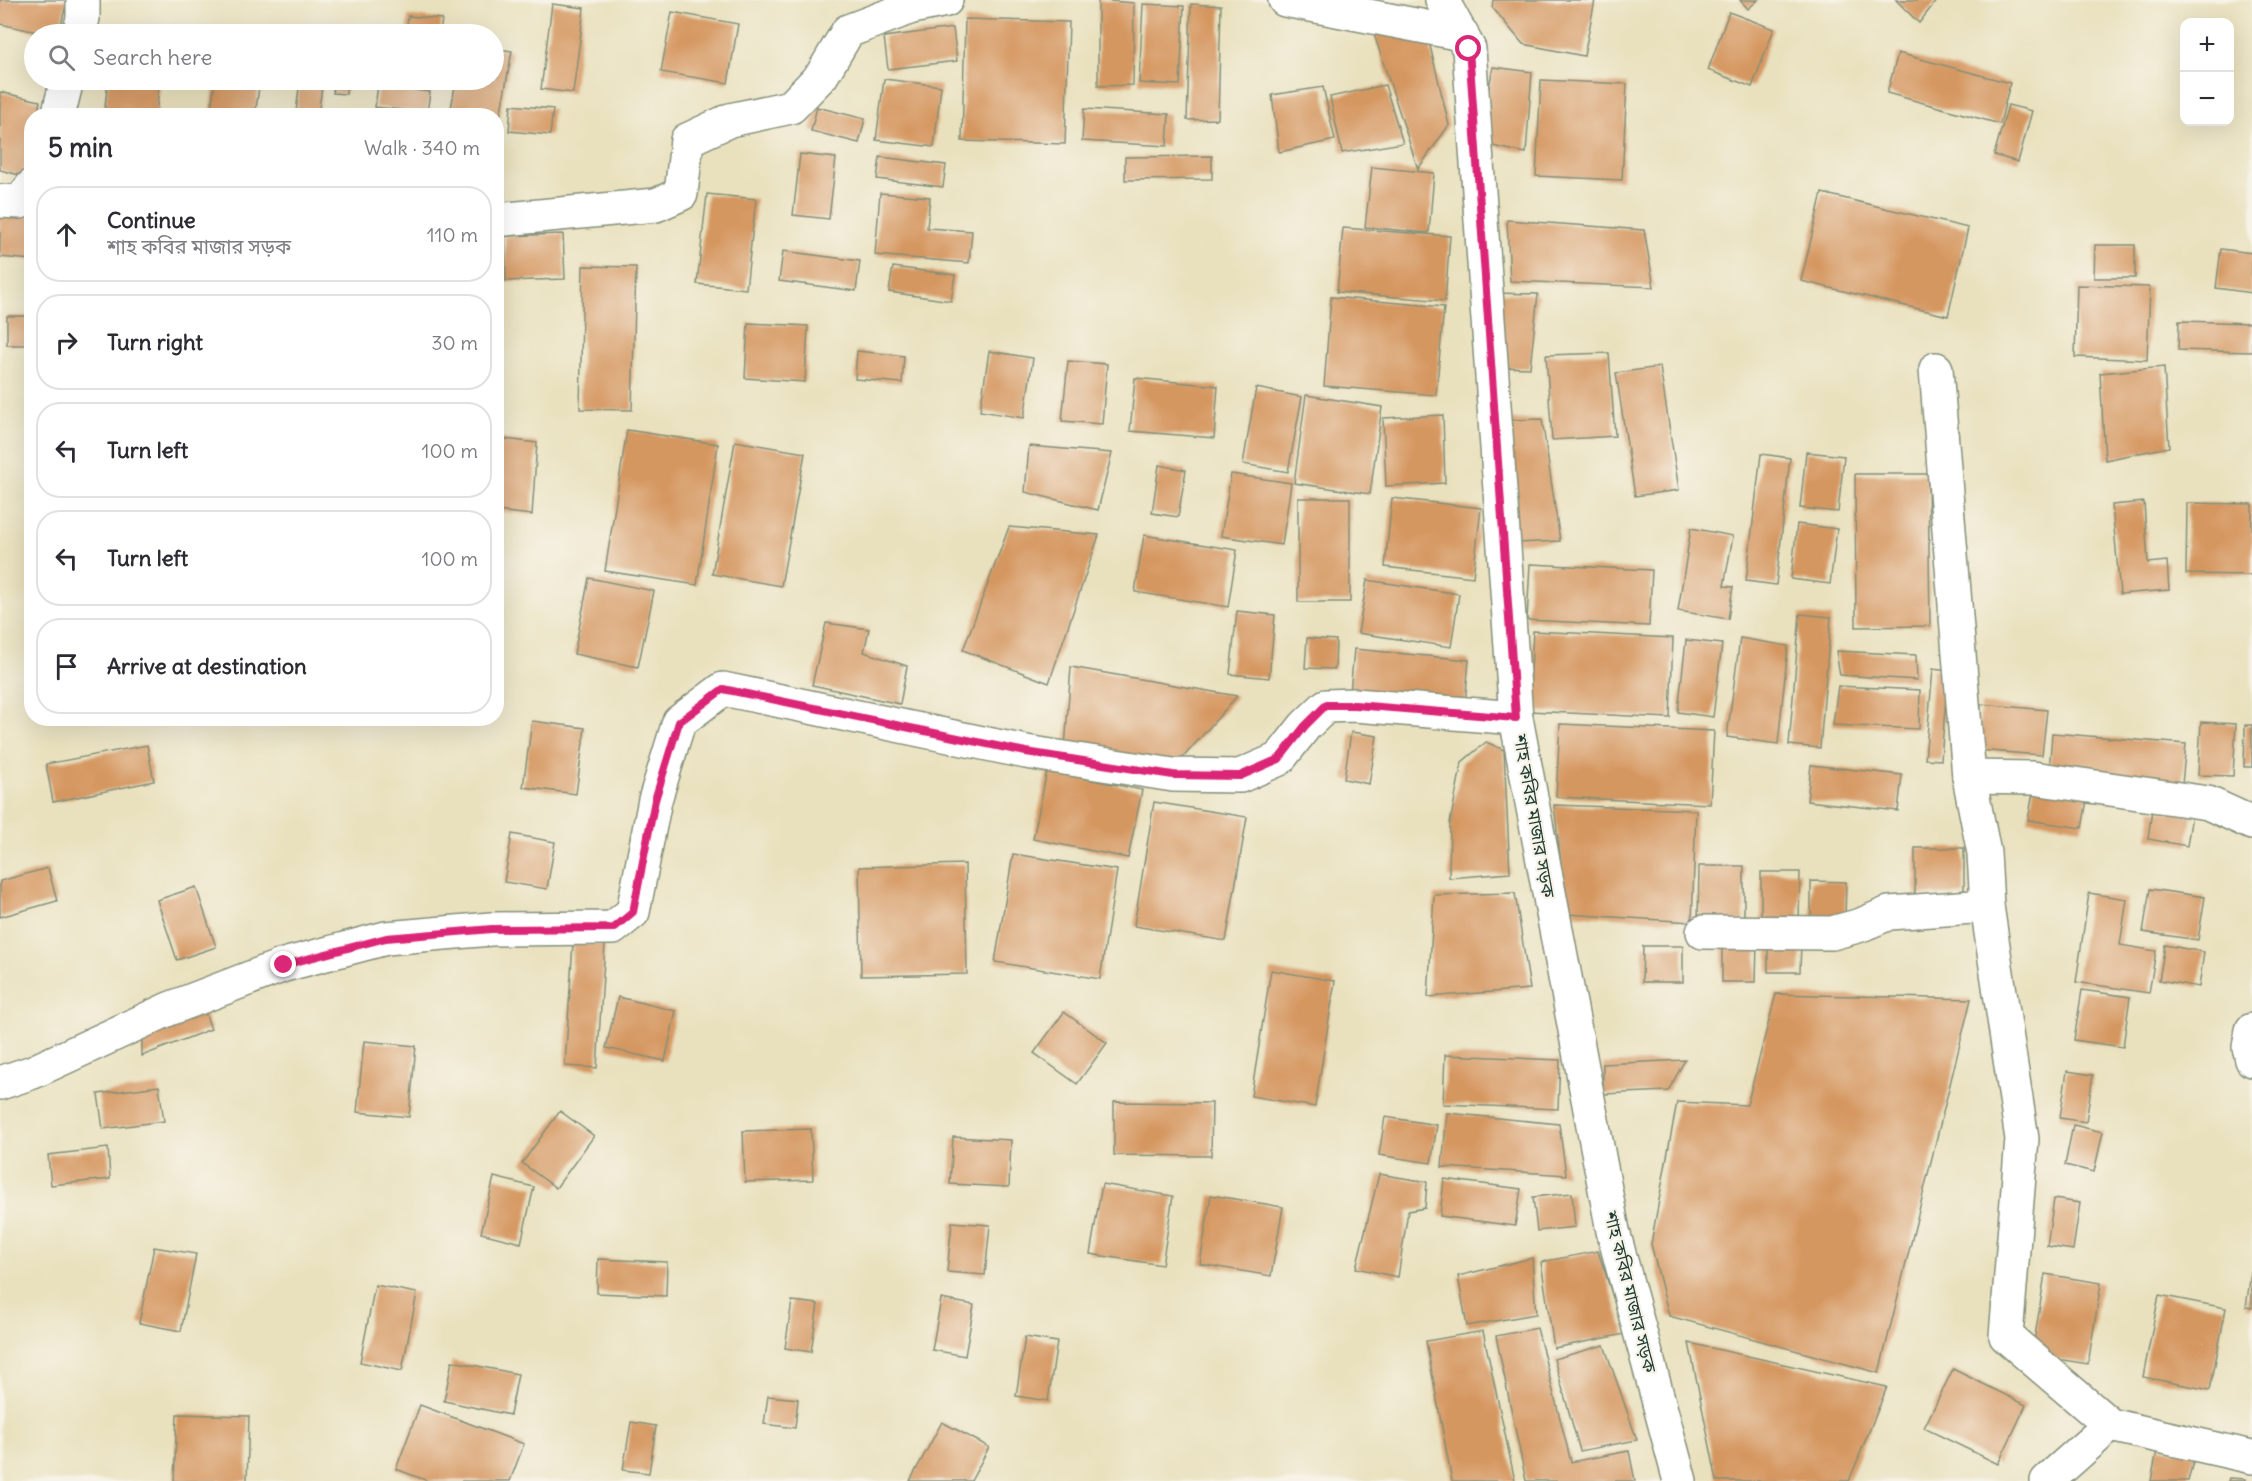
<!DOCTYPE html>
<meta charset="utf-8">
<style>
:root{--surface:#fff;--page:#f7f7f7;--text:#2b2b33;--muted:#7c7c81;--line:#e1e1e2}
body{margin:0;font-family:Delius,"Noto Sans Bengali",sans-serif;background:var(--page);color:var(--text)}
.controls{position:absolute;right:18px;top:18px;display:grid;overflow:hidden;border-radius:12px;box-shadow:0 6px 24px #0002}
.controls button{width:54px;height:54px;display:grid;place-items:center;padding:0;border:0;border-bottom:2px solid var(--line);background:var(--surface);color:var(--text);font:30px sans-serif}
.stop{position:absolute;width:18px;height:18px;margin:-14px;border:4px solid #db2777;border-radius:50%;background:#fff}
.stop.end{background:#db2777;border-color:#fff;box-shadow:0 2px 6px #0008}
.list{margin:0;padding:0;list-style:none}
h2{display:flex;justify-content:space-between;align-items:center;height:78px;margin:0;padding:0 24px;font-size:26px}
h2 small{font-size:20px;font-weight:400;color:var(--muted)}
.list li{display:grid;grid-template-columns:39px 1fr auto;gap:18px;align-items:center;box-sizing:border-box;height:96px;margin:0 12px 12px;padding:0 12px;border:2px solid var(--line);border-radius:24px}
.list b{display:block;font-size:22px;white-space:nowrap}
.list p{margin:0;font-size:20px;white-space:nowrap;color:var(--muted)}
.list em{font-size:20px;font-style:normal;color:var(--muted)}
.icon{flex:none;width:33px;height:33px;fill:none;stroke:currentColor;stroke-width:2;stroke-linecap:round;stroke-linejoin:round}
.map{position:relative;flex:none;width:2252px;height:1481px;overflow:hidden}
.search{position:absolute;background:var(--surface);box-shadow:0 6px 24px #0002;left:24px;top:24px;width:480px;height:66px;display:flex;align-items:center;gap:15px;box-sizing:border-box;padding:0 21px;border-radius:33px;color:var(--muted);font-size:22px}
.panel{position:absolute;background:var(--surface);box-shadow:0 6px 24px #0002;left:24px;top:108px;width:480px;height:618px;border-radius:24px}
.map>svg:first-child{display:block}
.building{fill:#d59760}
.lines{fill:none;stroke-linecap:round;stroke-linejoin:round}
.street-casing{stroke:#848f79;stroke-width:36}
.secondary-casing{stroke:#848f79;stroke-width:36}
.street{stroke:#fff;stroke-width:33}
.secondary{stroke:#fff;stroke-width:33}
.route{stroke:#db2777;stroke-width:8}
.labels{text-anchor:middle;stroke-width:4.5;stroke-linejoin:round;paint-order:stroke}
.street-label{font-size:18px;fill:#1f3d34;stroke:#f7f3e8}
</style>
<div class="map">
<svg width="2252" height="1481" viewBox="0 0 2252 1481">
<rect width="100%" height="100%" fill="#f7f3e8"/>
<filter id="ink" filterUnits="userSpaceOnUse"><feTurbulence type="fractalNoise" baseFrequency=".0167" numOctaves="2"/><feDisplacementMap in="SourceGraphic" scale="12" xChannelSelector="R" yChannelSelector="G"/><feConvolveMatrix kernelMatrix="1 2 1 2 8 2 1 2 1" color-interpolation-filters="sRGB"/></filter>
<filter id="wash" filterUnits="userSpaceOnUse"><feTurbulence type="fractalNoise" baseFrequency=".008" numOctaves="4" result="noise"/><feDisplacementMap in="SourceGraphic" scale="24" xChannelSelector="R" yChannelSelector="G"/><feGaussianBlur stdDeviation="1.35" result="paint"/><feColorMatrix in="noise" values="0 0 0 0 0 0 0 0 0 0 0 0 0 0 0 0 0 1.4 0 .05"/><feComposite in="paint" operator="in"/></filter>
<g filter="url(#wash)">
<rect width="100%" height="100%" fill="#e9e1be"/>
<g id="blocks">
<!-- building -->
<g class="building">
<path d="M0 0H67L59 34H46L0 24Z"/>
<path d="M1098 0 1134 3 1133 85 1098 86Z"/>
<path d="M1493 0H1595L1584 56 1523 44 1492 7Z"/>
<path d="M1740 0H1758L1748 9Z"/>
<path d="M1896 0H1937L1919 23Z"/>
<path d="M552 4 584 8 573 93 541 89Z"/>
<path d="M1143 4 1184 6 1180 85 1139 83Z"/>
<path d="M1191 4 1221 6 1218 119 1187 120Z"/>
<path d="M672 12 738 24 728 83 661 72Z"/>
<path d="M1729 12 1774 29 1752 87 1708 70Z"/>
<path d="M408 16 442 19 440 34H406Z"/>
<path d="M965 19 1069 22 1065 144 962 141Z"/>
<path d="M953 28 957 61 888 69 884 37Z"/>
<path d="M1426 29 1449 125 1418 169 1373 31Z"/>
<path d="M222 31 240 33V34H221Z"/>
<path d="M494 48 512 51 500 117 451 109 456 80H494Z"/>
<path d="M1898 53 2010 83 2000 124 1887 93Z"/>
<path d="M1493 67 1532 72 1526 153 1478 143Z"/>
<path d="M884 79 941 86 934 147 876 140Z"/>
<path d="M108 80 159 85 156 116H104Z"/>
<path d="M215 80H260L255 116 211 110Z"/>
<path d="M300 80H323L318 115 296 112Z"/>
<path d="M334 80H347L346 94 333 93Z"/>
<path d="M375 80H391V82L375 81Z"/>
<path d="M1541 80 1627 84 1622 180 1536 176Z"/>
<path d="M378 85 430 92 427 113 375 107Z"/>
<path d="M1385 85 1403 143 1342 153 1330 97Z"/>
<path d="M1323 87 1335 140 1279 152 1272 95Z"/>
<path d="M0 92 40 101 37 116H32V138L23 176 0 170Z"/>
<path d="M511 105 553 109 550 135 509 131Z"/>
<path d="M2008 105 2032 111 2018 162 1994 155Z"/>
<path d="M817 107 865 119 859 143 811 131Z"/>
<path d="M1084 109 1169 114 1167 146 1082 141Z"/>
<path d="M800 154 836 158 829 219 793 215Z"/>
<path d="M1212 156V179L1125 180V157Z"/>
<path d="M880 157 946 165 943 187 877 179Z"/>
<path d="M1372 167 1434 173 1429 233 1365 227Z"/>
<path d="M880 193 930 197 927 228 972 231 969 263 875 255Z"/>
<path d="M1822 193 1968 228 1948 316 1801 281Z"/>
<path d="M707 194 756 199 746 289 697 284Z"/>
<path d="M0 213 32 216V260L0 257Z"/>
<path d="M1507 220 1644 230 1654 287 1510 281Z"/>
<path d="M1343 228 1450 236 1445 301 1337 292Z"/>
<path d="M563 234 565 279 506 281 505 236Z"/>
<path d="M2095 245H2135V278H2094Z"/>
<path d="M2221 249 2252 253V293L2216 288Z"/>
<path d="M783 251 860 261 856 291 779 281Z"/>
<path d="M583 266 636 267 632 410 580 409Z"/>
<path d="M893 267 955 275 951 301 889 292Z"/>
<path d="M2077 285 2150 287 2147 360 2075 357Z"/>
<path d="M1494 293 1538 294 1530 368 1496 367Z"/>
<path d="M1331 297 1444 307 1436 395 1324 386Z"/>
<rect x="7" y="316" width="25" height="29"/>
<path d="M2179 321 2252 323V352L2178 350Z"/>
<path d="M748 323 808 326 805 382 745 378Z"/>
<path d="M857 351 904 356 902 383 855 379Z"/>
<path d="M989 351 1033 358 1024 418 980 411Z"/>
<path d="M1609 353 1615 436 1552 440 1546 355Z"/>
<path d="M1068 361 1107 364 1102 424 1062 421Z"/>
<path d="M1660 367 1679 490 1635 496 1616 373Z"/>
<path d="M2164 367 2169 447 2105 460 2100 373Z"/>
<path d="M1135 378 1218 386 1214 438 1130 431Z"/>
<path d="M1256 388 1302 397 1288 472 1243 464Z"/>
<path d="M1306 395 1382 407 1370 494 1294 483Z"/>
<path d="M1443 415 1445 483 1386 486 1383 418Z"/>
<path d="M1542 419 1560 541 1516 543 1503 420Z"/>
<path d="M627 430 718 444 697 585 605 571Z"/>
<path d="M496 438 537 443 532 515 496 511Z"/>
<path d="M735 441 805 453 781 586 712 574Z"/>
<path d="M1029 446 1112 453 1098 510 1025 492Z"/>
<path d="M1806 452 1844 456 1838 512 1800 508Z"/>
<path d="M1761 454 1790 458 1776 585 1746 581Z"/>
<path d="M1159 465 1186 470 1178 517 1152 513Z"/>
<path d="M1231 474 1291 483 1282 545 1221 536Z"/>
<path d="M1855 474H1928L1930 626 1856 627Z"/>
<rect x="1298" y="498" width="52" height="104"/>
<path d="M1392 498 1481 508 1473 577 1385 567Z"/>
<path d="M2144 502 2148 563 2167 561 2169 590 2120 594 2112 505Z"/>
<path d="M2187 503 2252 504V575L2186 574Z"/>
<path d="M1797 524 1837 529 1830 584 1791 579Z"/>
<path d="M1009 527 1099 535 1049 683 963 650Z"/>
<path d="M1691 528 1733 536 1724 586 1733 587 1728 619 1678 611Z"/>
<path d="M1144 535 1237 550 1228 607 1135 592Z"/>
<path d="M1530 564 1652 570 1649 626 1527 620Z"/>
<path d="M589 578 654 591 638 667 574 654Z"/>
<path d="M1367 580 1459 594 1451 647 1358 633Z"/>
<path d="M1237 611 1275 615 1269 678 1230 674Z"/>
<path d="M1800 614 1831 617 1820 748 1789 745Z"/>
<path d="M826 623 869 629 864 652 907 666 900 704 812 685Z"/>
<path d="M1533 631 1673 638 1670 718 1529 711Z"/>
<path d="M1307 638 1336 640 1335 669 1305 668Z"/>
<path d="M1740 638 1788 646 1778 744 1727 737Z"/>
<path d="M1686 640 1722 644 1713 717 1678 712Z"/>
<path d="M1354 649 1469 660 1465 705 1350 693Z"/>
<path d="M1836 651 1916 655 1917 680 1840 675Z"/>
<path d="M1071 667 1237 696 1173 769 1065 748Z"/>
<path d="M1933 669 1948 671 1941 760 1925 759Z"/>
<path d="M1838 686 1920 690 1919 729 1833 725Z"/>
<path d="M1981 704 2047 710 2042 755 1977 750Z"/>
<path d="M532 721 585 728 576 794 523 787Z"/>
<path d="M2201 722 2236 724 2233 776 2198 775Z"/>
<path d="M1560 724 1714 731 1710 804 1556 797Z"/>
<path d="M2245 725H2252V767H2244Z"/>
<path d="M1351 732 1377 736 1369 784 1344 779Z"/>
<path d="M2052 733 2186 744 2182 784 2049 773Z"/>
<path d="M1486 742 1504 750 1510 873 1449 878 1450 823 1462 762Z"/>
<path d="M147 745 154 781 53 802 46 764Z"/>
<path d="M1811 765 1902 775 1898 811 1807 801Z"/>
<path d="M1047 771 1142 790 1128 858 1033 839Z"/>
<path d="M2034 787 2088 795 2082 828 2028 820Z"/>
<path d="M1154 802 1247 817 1226 941 1134 926Z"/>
<path d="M1554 805 1696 810 1692 922 1567 914Z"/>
<path d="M2152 809 2192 815 2187 846 2148 839Z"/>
<path d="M512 834 555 842 547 889 504 882Z"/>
<rect x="1915" y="848" width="49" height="47"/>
<path d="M1013 854 1117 870 1100 979 995 962Z"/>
<path d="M965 864 967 974 861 976 859 867Z"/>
<path d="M1699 866H1744V921L1698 920Z"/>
<path d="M48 868 57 901 0 917V881Z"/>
<path d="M1761 872H1800L1799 923H1761Z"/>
<path d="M1811 881 1846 882 1845 917H1811Z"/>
<path d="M196 887 216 947 177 960 157 900Z"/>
<path d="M2150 889 2205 897 2198 940 2143 932Z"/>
<path d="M1515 893 1530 989 1428 997 1434 895Z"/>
<path d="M2089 893 2127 899 2120 945 2156 951 2149 993 2076 982Z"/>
<path d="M1768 941H1801L1800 972H1768Z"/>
<path d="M1722 942H1757L1756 982H1722Z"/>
<path d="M573 943 605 945 597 1068 565 1066Z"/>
<path d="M2165 945 2204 952 2199 987 2159 980Z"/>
<path d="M1643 946H1683V982H1642Z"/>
<path d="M1271 970 1335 981 1315 1107 1251 1096Z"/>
<path d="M2082 990 2130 997 2123 1047 2074 1040Z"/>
<path d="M1776 994 1971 999 1879 1373 1669 1316 1651 1244 1677 1102 1747 1105Z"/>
<path d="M618 997 676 1011 665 1061 606 1048Z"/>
<path d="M203 1007 211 1029 142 1056V1025Z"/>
<path d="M1064 1012 1107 1043 1077 1084 1034 1053Z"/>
<path d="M364 1041 416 1046 409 1117 357 1112Z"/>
<path d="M1445 1055 1560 1060 1558 1109 1443 1104Z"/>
<path d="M1685 1060 1668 1091 1603 1094V1064Z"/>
<path d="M2067 1071 2093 1075 2086 1122 2060 1118Z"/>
<path d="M159 1086 164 1121 103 1129 98 1094Z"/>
<path d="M1114 1102 1212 1103 1211 1156 1114 1155Z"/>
<path d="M560 1111 594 1136 556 1188 522 1163Z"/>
<path d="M1447 1113 1559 1124 1566 1175 1442 1167Z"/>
<path d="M1385 1117 1437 1125 1431 1163 1379 1155Z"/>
<path d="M2073 1125 2103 1132 2094 1172 2065 1165Z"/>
<path d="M811 1129 813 1180 745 1182 743 1131Z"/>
<path d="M953 1137 1011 1140 1009 1187 950 1184Z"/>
<path d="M108 1148 110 1179 51 1185 48 1155Z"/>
<path d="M1379 1174 1427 1182 1425 1208 1408 1211 1398 1277 1356 1268Z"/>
<path d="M494 1177 534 1187 521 1243 481 1233Z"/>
<path d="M1444 1179 1521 1189 1515 1226 1440 1216Z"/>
<path d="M1102 1184 1173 1196 1162 1265 1090 1254Z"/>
<path d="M1572 1193 1575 1227 1537 1231 1533 1197Z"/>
<path d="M1211 1195 1283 1207 1271 1276 1200 1264Z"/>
<path d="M2054 1199 2080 1203 2073 1250 2047 1246Z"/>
<path d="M952 1222 990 1225 985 1275 947 1272Z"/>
<path d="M154 1247 196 1254 181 1331 139 1323Z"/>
<path d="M1598 1251 1625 1334 1554 1348 1541 1262Z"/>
<path d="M1532 1258 1536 1314 1467 1326 1458 1276Z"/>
<path d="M598 1259 667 1262 666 1296 597 1293Z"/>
<path d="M2251 1273 2252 1274V1308L2246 1307Z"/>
<path d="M2045 1274 2101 1283 2088 1364 2032 1355Z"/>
<path d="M375 1285 417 1293 402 1371 360 1362Z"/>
<path d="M2159 1295 2226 1308 2210 1390 2143 1377Z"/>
<path d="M941 1299 974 1305 965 1356 932 1350Z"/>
<path d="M792 1301 818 1304 811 1352 785 1348Z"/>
<path d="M1537 1328 1571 1462 1629 1451 1635 1481H1526L1496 1336Z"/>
<path d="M1483 1331 1515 1481H1452L1426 1341Z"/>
<path d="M1025 1337 1057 1342 1048 1401 1016 1396Z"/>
<path d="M1689 1343 1887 1387 1849 1481H1717Z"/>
<path d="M1604 1345 1637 1440 1580 1451 1554 1359Z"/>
<path d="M452 1361 518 1374 510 1415 444 1401Z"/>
<path d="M1953 1369 2026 1405 1998 1464 1924 1428Z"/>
<path d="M768 1396 798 1399 795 1428 764 1424Z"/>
<path d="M420 1405 524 1444 510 1481H428L396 1469Z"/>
<path d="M177 1414 249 1416 247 1481H174Z"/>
<path d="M631 1422 656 1426 649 1473 623 1470Z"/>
<path d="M942 1422 989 1447 971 1481H910Z"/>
<path d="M2158 1446 2195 1454 2188 1481H2151Z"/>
<path d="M2229 1478 2245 1479V1481H2228Z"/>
</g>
</g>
</g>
<g filter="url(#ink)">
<use href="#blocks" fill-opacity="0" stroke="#848f79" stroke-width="1.5"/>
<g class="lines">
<!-- street casing -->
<g class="street-casing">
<g id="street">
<path d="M1285 0 1462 34"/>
<path d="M79 34 83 18V0"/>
<path d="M58 116 67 80"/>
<path d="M0 201 20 202 32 186"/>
<path d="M496 220 656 205 681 194 687 140 730 120 791 107 822 75 848 31 912 7 946 0"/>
<path d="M1936 369 1969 777 1984 853 1987 906 2022 1139 2006 1336 2110 1425 2252 1457"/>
<path d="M1969 777 2033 778 2208 803 2252 823"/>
<path d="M1703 932 1832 933 1861 925 1889 913 1987 906"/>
<path d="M2252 1030 2249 1047 2252 1060"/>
<path d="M0 1083 33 1072 169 1009 284 965 386 938 491 929 613 928 633 912 655 800 679 722 723 689 1026 752 1173 775 1240 776 1279 759 1305 726 1326 706 1355 705 1516 718"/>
<path d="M2047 1481 2110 1425"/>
</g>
</g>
<!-- secondary casing -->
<g class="secondary-casing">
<path id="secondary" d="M1442 0 1469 49 1516 718 1613 1231 1680 1481"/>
</g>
<!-- street -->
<use href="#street" class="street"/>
<!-- secondary -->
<use href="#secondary" class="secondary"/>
</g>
</g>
<g class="lines" filter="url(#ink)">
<!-- route -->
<path class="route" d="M284 965 386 938 492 929 614 928 633 912 655 800 679 722 723 689 1026 752 1173 775 1240 776 1279 759 1305 726 1326 705H1355L1516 718 1469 49"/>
</g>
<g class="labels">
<!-- street labels -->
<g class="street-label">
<text transform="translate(1534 816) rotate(80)" y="6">শাহ কবির মাজার সড়ক</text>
<text transform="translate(1630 1292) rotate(76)" y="6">শাহ কবির মাজার সড়ক</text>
</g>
</g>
</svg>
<div class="controls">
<button>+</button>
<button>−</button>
</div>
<div class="stop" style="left:1469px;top:49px"></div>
<div class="stop end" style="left:284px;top:965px"></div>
<div class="search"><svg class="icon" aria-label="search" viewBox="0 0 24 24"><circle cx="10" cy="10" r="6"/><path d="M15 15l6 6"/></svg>Search here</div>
<section class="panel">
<h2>5 min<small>Walk · 340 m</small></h2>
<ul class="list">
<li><svg class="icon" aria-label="ahead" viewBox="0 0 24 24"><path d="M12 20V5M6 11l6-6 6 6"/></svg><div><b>Continue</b><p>শাহ কবির মাজার সড়ক</p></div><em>110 m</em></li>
<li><svg class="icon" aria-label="right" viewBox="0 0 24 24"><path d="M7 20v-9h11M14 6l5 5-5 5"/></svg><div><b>Turn right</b></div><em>30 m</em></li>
<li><svg class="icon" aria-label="left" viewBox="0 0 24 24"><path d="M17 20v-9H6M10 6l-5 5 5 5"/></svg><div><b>Turn left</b></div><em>100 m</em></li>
<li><svg class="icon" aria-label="left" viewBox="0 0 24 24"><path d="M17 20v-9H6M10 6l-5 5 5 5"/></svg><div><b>Turn left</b></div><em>100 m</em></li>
<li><svg class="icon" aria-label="arrive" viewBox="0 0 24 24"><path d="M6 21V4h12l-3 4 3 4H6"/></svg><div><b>Arrive at destination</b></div></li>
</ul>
</section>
</div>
